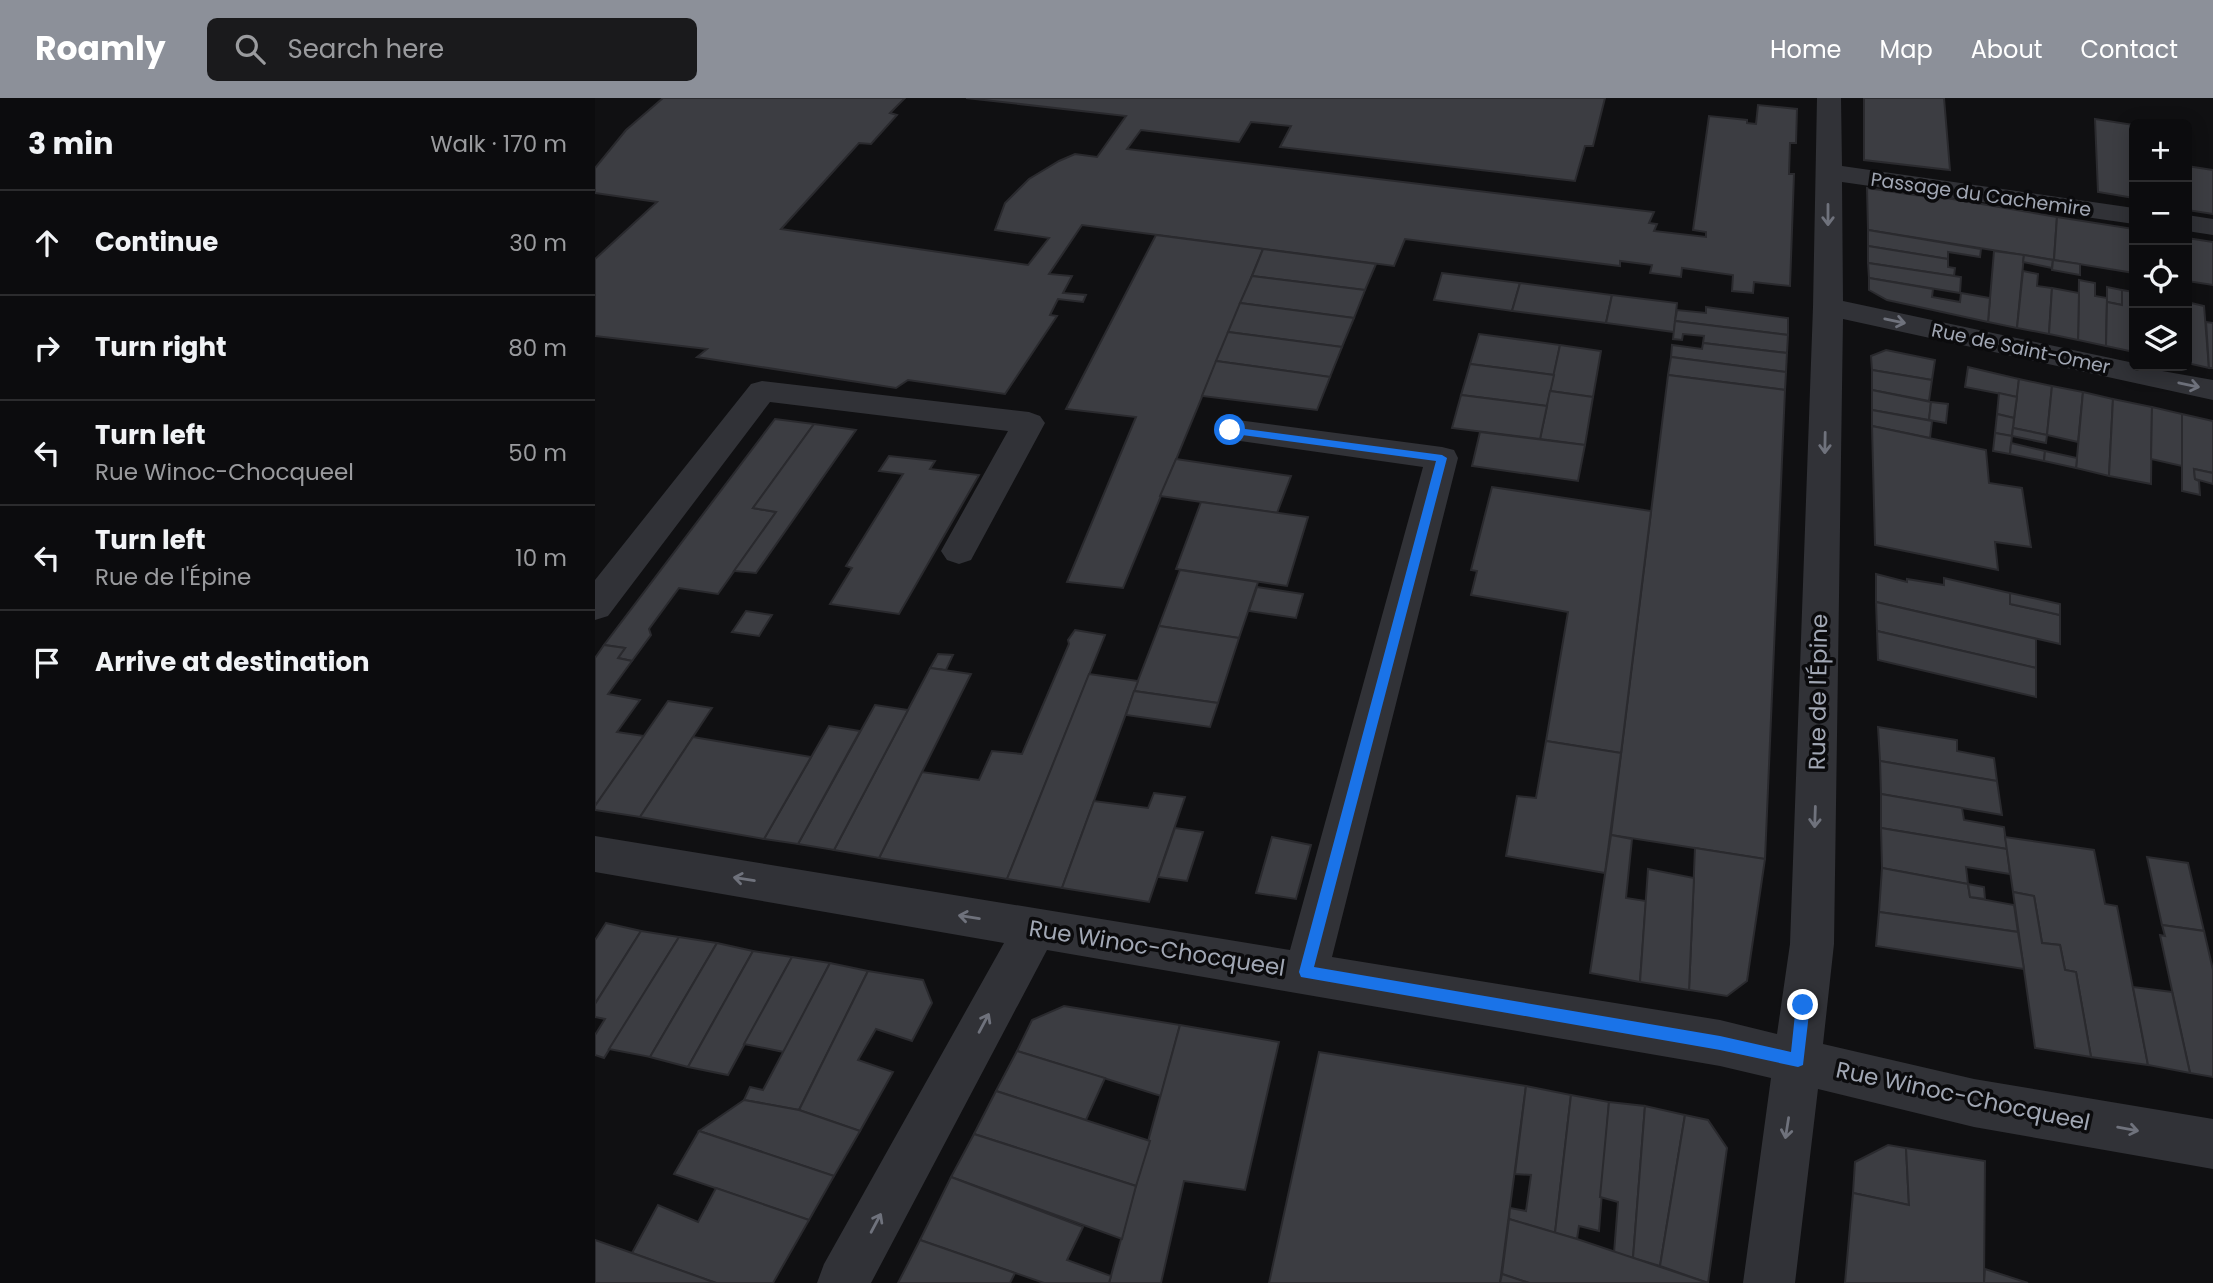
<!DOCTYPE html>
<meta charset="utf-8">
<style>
:root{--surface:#0c0c0e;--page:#1a1a1c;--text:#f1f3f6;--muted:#9a9b9e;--line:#2c2c2e;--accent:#8c9099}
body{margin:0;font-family:Poppins,sans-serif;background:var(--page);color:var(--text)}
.controls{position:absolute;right:21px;top:21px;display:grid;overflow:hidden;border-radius:10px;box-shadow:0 4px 18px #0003}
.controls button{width:63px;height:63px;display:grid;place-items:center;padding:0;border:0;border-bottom:2px solid var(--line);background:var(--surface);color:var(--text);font:35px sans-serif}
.stop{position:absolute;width:21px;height:21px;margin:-16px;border:5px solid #1a73e8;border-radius:50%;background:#fff}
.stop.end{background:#1a73e8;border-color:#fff;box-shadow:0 2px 7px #0008}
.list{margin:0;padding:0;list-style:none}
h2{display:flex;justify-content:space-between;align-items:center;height:91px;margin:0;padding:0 28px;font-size:30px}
h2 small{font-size:23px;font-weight:400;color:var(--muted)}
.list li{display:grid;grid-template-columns:46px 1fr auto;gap:21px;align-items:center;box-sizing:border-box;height:105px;padding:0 28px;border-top:2px solid var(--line)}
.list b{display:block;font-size:26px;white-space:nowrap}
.list p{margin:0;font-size:23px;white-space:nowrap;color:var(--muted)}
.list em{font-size:23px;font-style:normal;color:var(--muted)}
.icon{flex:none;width:38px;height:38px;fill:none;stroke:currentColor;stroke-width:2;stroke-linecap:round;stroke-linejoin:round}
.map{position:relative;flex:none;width:1618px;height:1185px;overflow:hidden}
header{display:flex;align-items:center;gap:42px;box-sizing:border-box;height:98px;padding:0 35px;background:var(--accent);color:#fff}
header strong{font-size:33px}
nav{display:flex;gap:38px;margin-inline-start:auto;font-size:24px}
.search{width:490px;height:63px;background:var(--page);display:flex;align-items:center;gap:18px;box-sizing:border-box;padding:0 24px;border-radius:10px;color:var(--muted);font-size:26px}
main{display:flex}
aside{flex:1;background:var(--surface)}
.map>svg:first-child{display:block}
.building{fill:#3c3d42;stroke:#2a2a2e;stroke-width:2}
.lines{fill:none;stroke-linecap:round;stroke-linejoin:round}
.minor{fill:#313237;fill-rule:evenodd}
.oneway{stroke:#6f727c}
.route{fill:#1a73e8}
.labels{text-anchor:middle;stroke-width:7;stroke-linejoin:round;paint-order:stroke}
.far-street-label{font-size:19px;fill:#a1a7b4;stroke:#0b0b0d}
.street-label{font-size:23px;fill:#a1a7b4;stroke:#0b0b0d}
</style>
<header>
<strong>Roamly</strong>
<div class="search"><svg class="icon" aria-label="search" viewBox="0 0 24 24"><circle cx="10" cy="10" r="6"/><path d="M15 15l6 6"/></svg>Search here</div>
<nav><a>Home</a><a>Map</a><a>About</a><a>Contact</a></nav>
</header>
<main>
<aside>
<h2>3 min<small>Walk · 170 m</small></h2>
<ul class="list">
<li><svg class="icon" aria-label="ahead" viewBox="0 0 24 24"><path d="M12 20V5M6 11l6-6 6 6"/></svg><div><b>Continue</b></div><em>30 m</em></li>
<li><svg class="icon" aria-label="right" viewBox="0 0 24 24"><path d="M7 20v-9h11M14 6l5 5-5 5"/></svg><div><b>Turn right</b></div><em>80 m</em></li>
<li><svg class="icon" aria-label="left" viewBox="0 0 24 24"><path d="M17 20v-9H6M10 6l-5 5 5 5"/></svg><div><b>Turn left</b><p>Rue Winoc-Chocqueel</p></div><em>50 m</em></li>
<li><svg class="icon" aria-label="left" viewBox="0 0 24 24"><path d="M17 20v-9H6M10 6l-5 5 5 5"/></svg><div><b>Turn left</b><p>Rue de l'Épine</p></div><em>10 m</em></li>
<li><svg class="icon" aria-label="arrive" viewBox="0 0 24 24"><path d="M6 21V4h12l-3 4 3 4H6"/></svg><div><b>Arrive at destination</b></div></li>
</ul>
</aside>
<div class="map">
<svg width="1618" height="1185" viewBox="0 0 1618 1185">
<rect width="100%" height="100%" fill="#101012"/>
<!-- building -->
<g class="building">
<path d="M68 0H310L295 15 302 17 276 46 264 45 186 131 433 167 454 140 400 132 410 105 434 81 464 63 480 56 502 59 531 18 371 0H1010L998 48H990L980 83 685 49 696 28 656 24 644 44 546 32 532 51 1059 114 1054 125 1062 126 1059 133 1111 139V134L1098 132 1114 18 1152 22V25L1161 26 1163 7 1202 11 1201 45H1195L1194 76H1199L1195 188 1159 184 1158 195 1137 193 1138 177 1087 170 1086 179 1055 175 1057 167 1025 163V168L810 141 799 168 487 127 454 176 477 178 468 195 491 197 488 204 463 201 455 217 462 218 410 296 313 282 301 290 102 259 112 251 0 238V161L62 104 0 95V70L31 32Z"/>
<path d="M1269 0H1349L1355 72 1269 62Z"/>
<path d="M1500 21 1539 27V100L1503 94Z"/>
<path d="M1592 68 1618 72V116L1592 112Z"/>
<path d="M1272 90 1334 99V97L1462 119 1459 162 1273 132Z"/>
<path d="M1462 119 1539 131V175L1459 162Z"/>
<path d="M1273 132 1386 151 1385 159 1353 154V161L1273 148Z"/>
<path d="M561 137 668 151 528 490 472 484 541 319 471 311Z"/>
<path d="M1592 140 1618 144V187L1592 183Z"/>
<path d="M1273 148 1353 161V169L1360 170 1359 178 1273 165Z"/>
<path d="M668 151 781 166 770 192 657 178Z"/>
<path d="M1399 153 1429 157 1422 230 1393 224Z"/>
<path d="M1429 157 1458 162 1457 170 1428 164Z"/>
<path d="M1458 162 1485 166V177L1457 172Z"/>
<path d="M1273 165 1366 179 1365 195 1274 180Z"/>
<path d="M1428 173 1443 176 1442 188 1457 190 1454 236 1422 230Z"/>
<path d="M847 175 925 185 917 213 839 202Z"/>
<path d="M657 178 770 192 759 220 645 205Z"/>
<path d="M1274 180 1338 191 1337 199 1365 204 1366 195 1395 200 1393 224 1292 202 1274 192Z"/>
<path d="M1484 182 1500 185V198L1512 200 1511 248 1483 242Z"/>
<path d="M925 185 1017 197 1011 225 917 213Z"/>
<path d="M1512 189 1527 192V207L1512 204Z"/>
<path d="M1457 190 1484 195 1483 242 1454 236Z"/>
<path d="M1527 192 1539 194V254L1511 248 1512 204 1527 207Z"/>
<path d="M1017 197 1082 205 1079 234 1011 225Z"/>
<path d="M1592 204 1609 208 1614 270 1592 265Z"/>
<path d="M645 205 759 220 747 249 633 234Z"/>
<path d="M1111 209 1193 220V237L1080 223 1082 212 1111 215Z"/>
<path d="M1080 223 1193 237 1192 255 1108 245 1109 238 1088 236 1087 242 1078 241Z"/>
<path d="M1611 224 1618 225V270H1614Z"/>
<path d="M633 234 747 249 735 279 621 263Z"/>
<path d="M884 236 965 247 959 277 875 266Z"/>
<path d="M1108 245 1192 255 1191 274 1076 259 1077 247 1107 251Z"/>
<path d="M965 247 1006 253 998 299 955 293Z"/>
<path d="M1291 252 1340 262 1337 282 1277 272 1276 258Z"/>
<path d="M1076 259 1191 274 1190 292 1073 277Z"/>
<path d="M621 263 735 279 722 312 607 298Z"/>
<path d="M875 266 959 277 952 308 866 297Z"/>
<path d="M1373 269 1424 281 1422 299 1370 289Z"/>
<path d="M1277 272 1337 282 1334 303 1277 292Z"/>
<path d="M1073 277 1190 292 1170 761 1016 737Z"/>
<path d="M1424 281 1457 288 1452 337 1418 330Z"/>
<path d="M1457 288 1488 294 1483 344 1452 337Z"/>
<path d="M1277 292 1336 304 1334 322 1277 312Z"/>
<path d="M955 293 998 299 990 347 945 341Z"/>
<path d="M1488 294 1518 301 1514 378 1481 370Z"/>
<path d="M1404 295 1422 299 1419 320 1402 316Z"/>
<path d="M866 297 952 308 945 341 857 330Z"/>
<path d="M1518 301 1557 309 1556 386 1514 378Z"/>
<path d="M1336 304 1353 306 1351 325 1334 322Z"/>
<path d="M1557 309 1587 316V368L1556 361Z"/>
<path d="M1277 312 1337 323 1335 340 1277 328Z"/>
<path d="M1402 316 1419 320 1417 338 1400 335Z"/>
<path d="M1587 316 1618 323V375L1599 371 1600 381 1604 383 1605 397 1587 393Z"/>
<path d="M180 321 219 326 158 410 181 414 123 496 84 490 54 531 56 537 37 563 23 560 30 550 9 547Z"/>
<path d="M219 326 261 332 161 475 139 473 181 414 158 410Z"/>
<path d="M1277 328 1391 352 1394 385 1427 390 1436 449 1400 444 1403 472 1280 447Z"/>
<path d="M1418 330 1452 337 1451 345 1417 338Z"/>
<path d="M885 334 990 347 983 383 877 368Z"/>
<path d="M1400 335 1417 338 1415 356 1398 353Z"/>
<path d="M1416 345 1450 353 1449 363 1415 356Z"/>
<path d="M1450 353 1482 360 1481 370 1449 363Z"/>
<path d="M294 358 340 363 335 371 384 377 304 516 235 506 257 470 251 468 308 376 284 373Z"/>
<path d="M581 361 696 378 682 415 565 398Z"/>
<path d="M1599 371 1618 375V386L1600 381Z"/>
<path d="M897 389 1056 413 1026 655 951 643 973 514 876 497 882 473 876 472Z"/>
<path d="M606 404 713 419 692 488 581 471Z"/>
<path d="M585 472 663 484 644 540 564 528Z"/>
<path d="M1281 476 1312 484V481L1349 487V480L1415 495V506L1465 517V546L1281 504Z"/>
<path d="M662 489 708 496 701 520 654 513Z"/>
<path d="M1415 495 1465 506V517L1415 506Z"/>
<path d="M1281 504 1441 541V570L1282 533Z"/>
<path d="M151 513 177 517 164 538 137 534Z"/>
<path d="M564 528 644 540 623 605 539 593Z"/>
<path d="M480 532 510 537 412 781 284 760 327 674 384 682 397 653 427 656 474 546 473 542Z"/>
<path d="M1282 533 1441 570V599L1283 562Z"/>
<path d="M9 547 30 550 23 560 37 563 13 596 45 602 22 634 49 638 0 708V560Z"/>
<path d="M343 556 358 557 351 572 335 570Z"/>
<path d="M335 570 376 576 284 760 239 752Z"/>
<path d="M494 576 543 583 467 790 412 781Z"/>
<path d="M539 593 623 605 615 629 531 617Z"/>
<path d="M73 603 117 610 45 719 0 712V708Z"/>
<path d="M280 607 313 612 239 752 203 746Z"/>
<path d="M234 628 265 633 203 746 169 741Z"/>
<path d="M1283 629 1362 642V653L1399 660 1402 683 1285 663Z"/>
<path d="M98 639 216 659 169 741 45 719Z"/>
<path d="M951 643 1026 655 1010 775 911 758 922 698 941 700Z"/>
<path d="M1285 663 1402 683 1407 717 1286 696Z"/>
<path d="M559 695 590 699 554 804 467 790 499 703 553 710Z"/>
<path d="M1286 696 1367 710 1369 722 1409 729 1412 751 1286 730Z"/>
<path d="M580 730 608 734 592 783 563 779Z"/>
<path d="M1286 730 1412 751 1415 776 1371 769 1373 786 1287 770Z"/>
<path d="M1016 737 1037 741 1031 800 1051 803 1045 884 995 875Z"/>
<path d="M677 739 716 747 701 801 661 795Z"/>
<path d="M1410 739 1499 752 1510 806 1522 808 1553 967 1496 959 1481 874 1470 872 1465 847 1447 845 1439 798 1418 794Z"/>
<path d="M1100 750 1170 761 1152 883 1132 898 1094 892Z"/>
<path d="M1552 759 1593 765 1609 833 1567 827Z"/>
<path d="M1287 770 1373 786 1375 799 1419 807 1423 834 1284 814Z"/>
<path d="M1053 771 1099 780 1094 892 1045 884Z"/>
<path d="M1373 786 1389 789 1390 801 1375 799Z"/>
<path d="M1418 794 1439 798 1447 845 1465 847 1470 872 1481 874 1496 959 1440 950Z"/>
<path d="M1284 814 1423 834 1429 871 1281 848Z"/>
<path d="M11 825 46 833 0 906V842Z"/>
<path d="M1567 827 1609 833 1618 872V979L1595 975 1565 837 1570 838Z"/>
<path d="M46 833 84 839 9 960 0 957V937L10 921 0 919V906Z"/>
<path d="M84 839 122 845 55 959 14 951Z"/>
<path d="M122 845 158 853 93 969 55 959Z"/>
<path d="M158 853 197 859 133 977 93 969Z"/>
<path d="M197 859 235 865 189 954 149 946Z"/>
<path d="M235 865 273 873 204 1012 149 1002 155 989 168 992Z"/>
<path d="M273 873 328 882 337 905 317 943 281 931 263 962 298 974 265 1033 204 1012Z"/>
<path d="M1538 889 1577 894 1595 975 1553 967Z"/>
<path d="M469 908 585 927 566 998 422 953 437 922Z"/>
<path d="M585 927 684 944 650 1092 589 1083 566 1185H514Z"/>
<path d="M422 953 510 980 491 1022 401 993Z"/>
<path d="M724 954 931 988 905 1185H674Z"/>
<path d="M931 988 976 997 960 1135 914 1121 915 1110 931 1113 936 1077 920 1076Z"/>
<path d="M401 993 555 1043 541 1088 379 1036Z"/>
<path d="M976 997 1014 1004 1004 1133 984 1128 982 1141 960 1135Z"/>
<path d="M149 1002 204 1012 265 1033 239 1078 104 1033Z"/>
<path d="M1014 1004 1050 1008 1038 1160 1019 1155 1023 1104 1005 1099Z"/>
<path d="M1050 1008 1090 1017 1065 1168 1038 1160Z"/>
<path d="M1090 1017 1113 1022 1132 1050 1113 1185 1065 1168Z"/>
<path d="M104 1033 239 1078 214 1122 79 1076Z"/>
<path d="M379 1036 541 1088 527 1141 356 1079Z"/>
<path d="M1293 1047 1311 1050 1314 1107 1258 1095 1260 1064Z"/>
<path d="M1311 1050 1390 1063 1389 1185H1250L1258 1095 1314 1107Z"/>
<path d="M356 1079 488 1129 472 1162 516 1178 514 1185H449L325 1142Z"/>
<path d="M121 1090 214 1122 178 1185H121L37 1155 63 1107 103 1124Z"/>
<path d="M914 1121 982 1141 1113 1185H934L907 1176Z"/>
<path d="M0 1142 37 1155 121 1185H0Z"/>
<path d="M325 1142 420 1175 415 1185H303Z"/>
<path d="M1390 1171 1433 1185H1389Z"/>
<path d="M907 1176 934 1185H905Z"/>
</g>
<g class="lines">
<!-- minor -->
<g class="minor">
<path d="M1222 0H1246L1247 68 1539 110V126L1247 84 1248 203 1539 265V268L1618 282V302L1248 221 1239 846 1228 946 1379 981 1618 1021V1071L1379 1029 1223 991 1200 1185H1148L1176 980 1125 968 452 852 276 1185H222L229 1166 409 845 0 774V738L695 852 828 369 624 340 619 332 624 324 635 321 847 349 859 352 863 360 737 859 1125 922 1182 936 1195 846 1218 209Z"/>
<path d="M1592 117 1618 121V137L1592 133Z"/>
<path d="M167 283 434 314 445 318 450 325 376 462 364 466 352 462 346 453 413 333 175 304 13 518 0 522V482L156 286Z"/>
</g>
</g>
<!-- one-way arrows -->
<defs><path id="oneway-shaft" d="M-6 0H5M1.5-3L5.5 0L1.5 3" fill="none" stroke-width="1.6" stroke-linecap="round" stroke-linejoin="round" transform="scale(1.75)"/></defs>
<g class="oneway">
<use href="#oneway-shaft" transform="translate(1233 117) rotate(90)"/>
<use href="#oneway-shaft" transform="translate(1300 223) rotate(12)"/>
<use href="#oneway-shaft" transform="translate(1594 287) rotate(12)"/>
<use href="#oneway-shaft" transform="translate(1230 345) rotate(91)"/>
<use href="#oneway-shaft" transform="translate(1220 719) rotate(92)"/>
<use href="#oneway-shaft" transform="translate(149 781) rotate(-171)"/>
<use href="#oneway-shaft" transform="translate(374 819) rotate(-171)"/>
<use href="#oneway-shaft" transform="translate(389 925) rotate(-62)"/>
<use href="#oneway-shaft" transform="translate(1192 1030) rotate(99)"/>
<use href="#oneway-shaft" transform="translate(1533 1031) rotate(10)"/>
<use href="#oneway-shaft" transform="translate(281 1125) rotate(-62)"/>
</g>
<!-- route -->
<path class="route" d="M635 329 847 357 852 360 719 869 1125 938 1196 954 1201 907 1208 901 1215 907 1208 967 1203 969 1125 952 706 879 704 874 841 363 632 335 630 332Z"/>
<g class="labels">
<!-- far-street labels -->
<g class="far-street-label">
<text transform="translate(1386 96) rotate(8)" y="7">Passage du Cachemire</text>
<text transform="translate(1426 250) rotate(12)" y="7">Rue de Saint-Omer</text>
</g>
<!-- street labels -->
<g class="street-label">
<text transform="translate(1223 594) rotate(-89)" y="8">Rue de l'Épine</text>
<text transform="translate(562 850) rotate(9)" y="8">Rue Winoc-Chocqueel</text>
<text transform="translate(1368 998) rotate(12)" y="8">Rue Winoc-Chocqueel</text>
</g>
</g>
</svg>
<div class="controls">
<button>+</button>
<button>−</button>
<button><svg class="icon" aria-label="locate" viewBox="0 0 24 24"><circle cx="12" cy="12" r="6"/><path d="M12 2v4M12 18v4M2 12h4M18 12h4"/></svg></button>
<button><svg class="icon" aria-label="layers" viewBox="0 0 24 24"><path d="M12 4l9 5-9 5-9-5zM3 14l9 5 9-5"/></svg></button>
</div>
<div class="stop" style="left:635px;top:332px"></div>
<div class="stop end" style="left:1208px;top:907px"></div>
</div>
</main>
